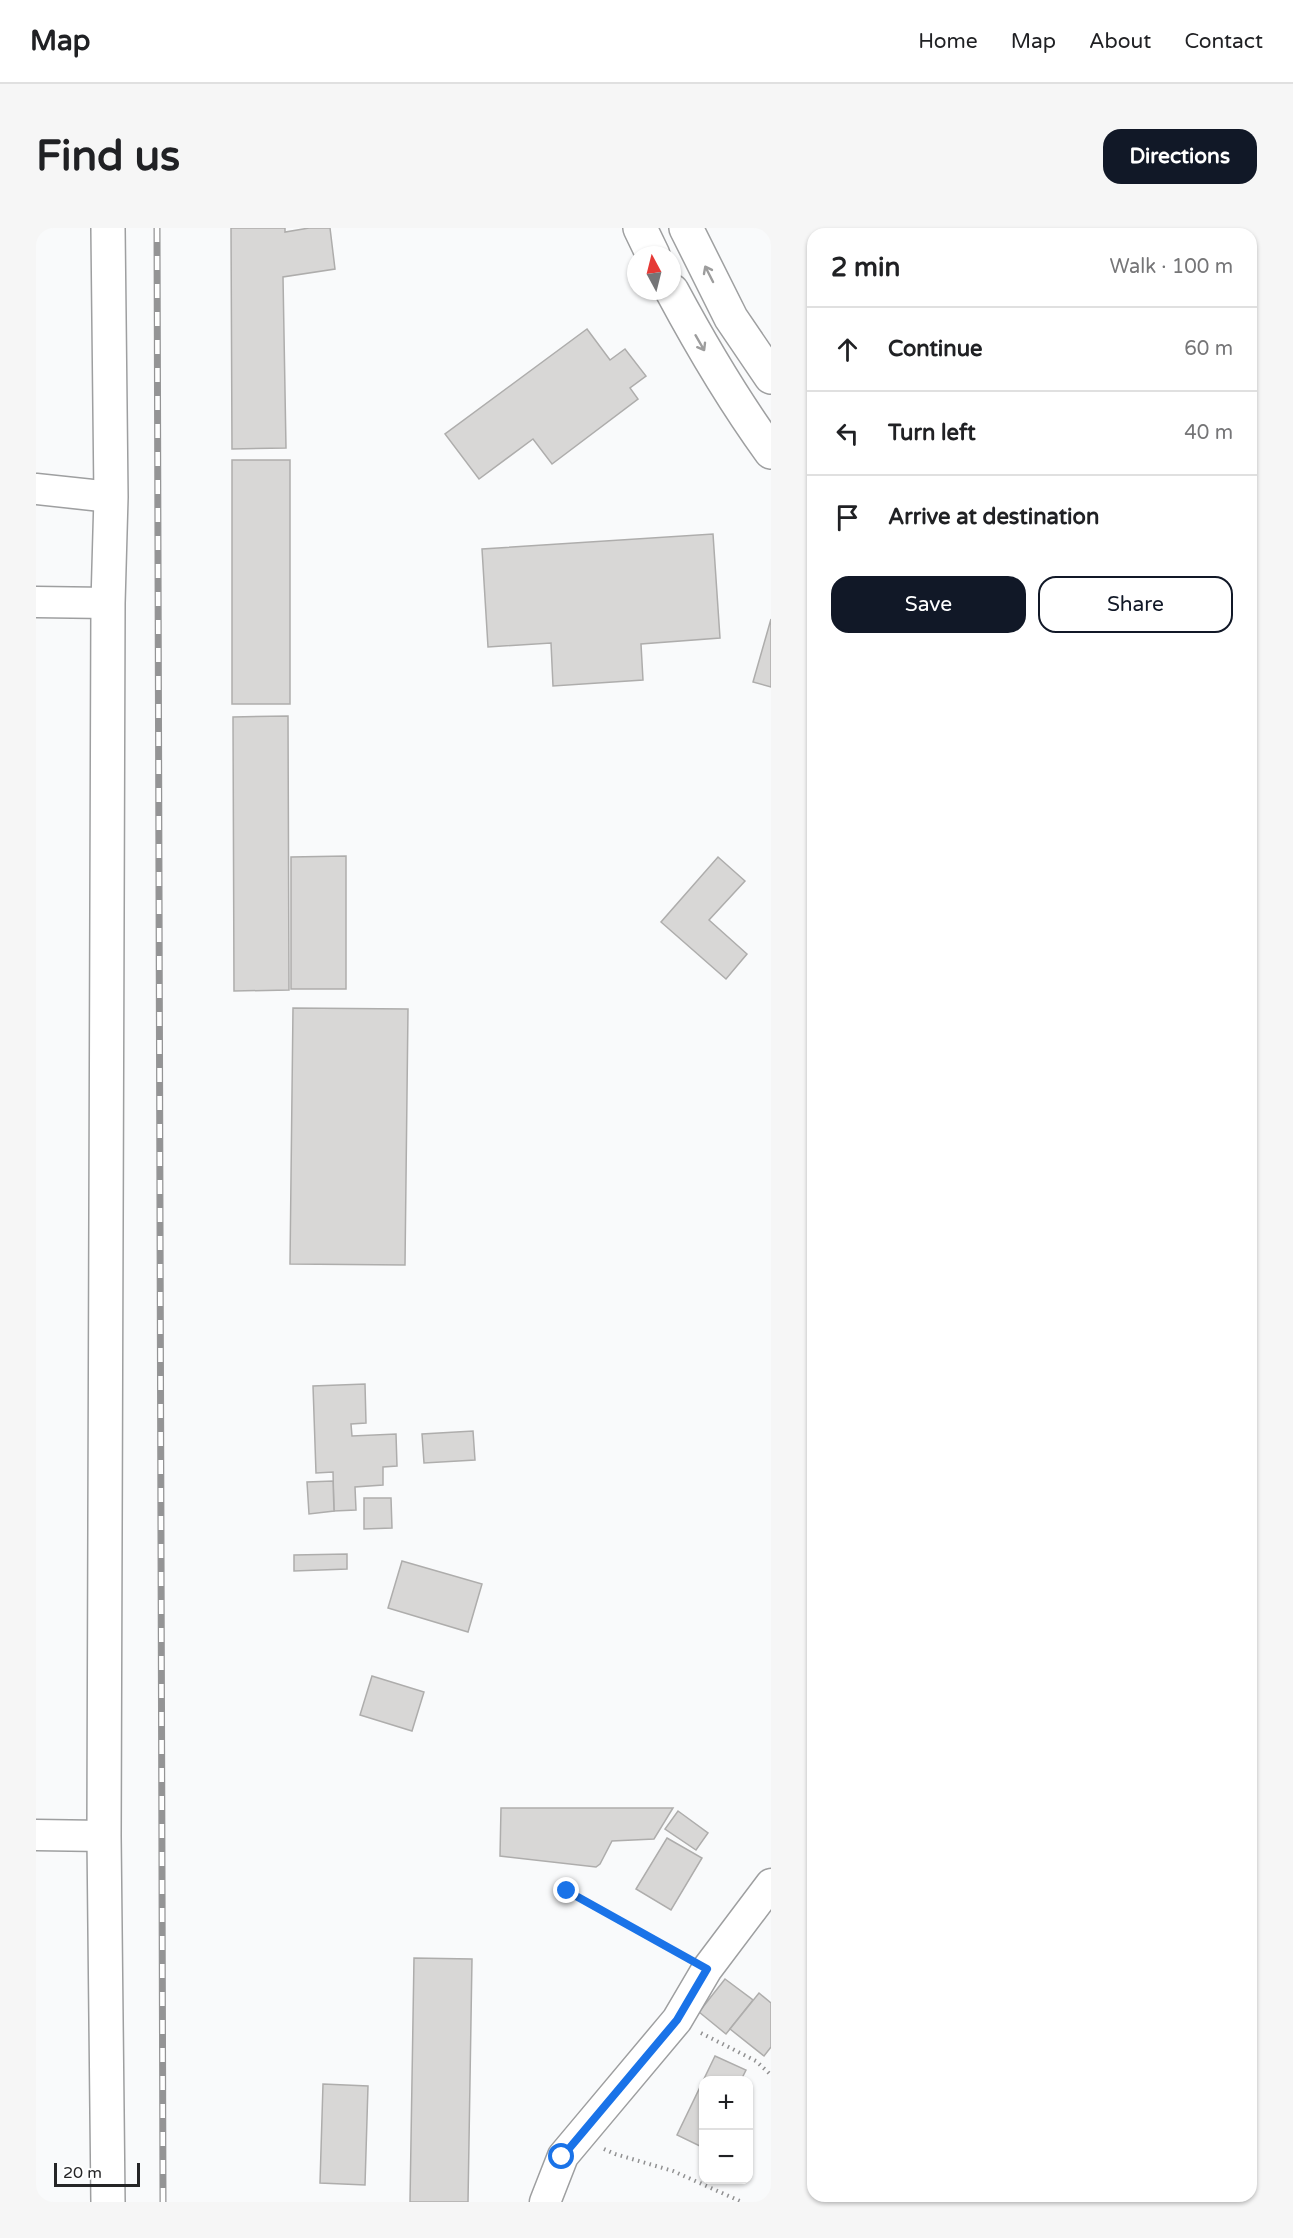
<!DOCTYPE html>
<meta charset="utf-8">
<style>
:root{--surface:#fff;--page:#f6f6f6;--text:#202124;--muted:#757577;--line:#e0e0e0;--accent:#111827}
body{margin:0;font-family:"Varela Round",sans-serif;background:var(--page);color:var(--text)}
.controls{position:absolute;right:18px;bottom:18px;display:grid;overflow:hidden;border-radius:12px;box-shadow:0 2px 4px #0004}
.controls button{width:54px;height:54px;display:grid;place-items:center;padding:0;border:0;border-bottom:2px solid var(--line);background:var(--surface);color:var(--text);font:30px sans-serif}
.compass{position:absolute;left:591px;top:18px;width:54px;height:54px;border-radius:50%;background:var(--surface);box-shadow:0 2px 4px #0004;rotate:353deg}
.scale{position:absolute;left:18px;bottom:15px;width:86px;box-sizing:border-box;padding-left:6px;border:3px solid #252526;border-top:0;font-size:16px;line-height:21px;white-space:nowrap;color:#252526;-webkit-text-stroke:4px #fff;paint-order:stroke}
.stop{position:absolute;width:18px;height:18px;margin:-14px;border:4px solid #1a73e8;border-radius:50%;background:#fff}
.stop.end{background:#1a73e8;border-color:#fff;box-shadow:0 2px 6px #0008}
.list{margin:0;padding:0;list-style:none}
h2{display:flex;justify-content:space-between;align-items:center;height:78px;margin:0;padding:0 24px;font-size:26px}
h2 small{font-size:20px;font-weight:400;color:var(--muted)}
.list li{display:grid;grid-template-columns:39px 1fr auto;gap:18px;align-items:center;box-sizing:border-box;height:84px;padding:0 24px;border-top:2px solid var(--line)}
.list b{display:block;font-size:22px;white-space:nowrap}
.list em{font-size:20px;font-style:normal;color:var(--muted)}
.actions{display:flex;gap:12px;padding:18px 24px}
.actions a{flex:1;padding:14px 0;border:2px solid var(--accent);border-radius:18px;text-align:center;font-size:21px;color:var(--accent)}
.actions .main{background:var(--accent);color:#fff}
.icon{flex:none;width:33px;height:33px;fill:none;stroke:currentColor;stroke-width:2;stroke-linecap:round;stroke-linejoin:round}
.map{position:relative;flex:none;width:735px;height:1974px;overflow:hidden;border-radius:18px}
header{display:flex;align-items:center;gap:36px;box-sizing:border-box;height:84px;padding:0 30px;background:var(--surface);border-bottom:2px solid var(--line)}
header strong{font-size:28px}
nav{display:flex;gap:33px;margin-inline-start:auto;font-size:21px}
.intro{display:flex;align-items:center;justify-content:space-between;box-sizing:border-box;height:144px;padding:0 36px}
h1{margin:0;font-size:42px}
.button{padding:15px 27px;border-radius:18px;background:var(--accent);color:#fff;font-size:21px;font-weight:700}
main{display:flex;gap:36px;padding:0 36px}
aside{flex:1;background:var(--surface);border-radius:18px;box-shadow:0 2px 4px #0004}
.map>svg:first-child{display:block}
.building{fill:#d8d7d6;stroke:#aeadac;stroke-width:1.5}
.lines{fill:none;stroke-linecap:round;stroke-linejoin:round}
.minor-casing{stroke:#9e9fa0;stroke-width:33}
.tertiary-casing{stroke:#9e9fa0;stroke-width:36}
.trunk-casing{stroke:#9e9fa0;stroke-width:36}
.path{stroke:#919192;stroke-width:4;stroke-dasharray:1.5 4.5;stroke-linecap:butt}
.minor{stroke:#fff;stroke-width:30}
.tertiary{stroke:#fff;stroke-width:33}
.trunk{stroke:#fff;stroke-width:33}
.rail-casing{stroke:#949495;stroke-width:7}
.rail{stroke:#fff;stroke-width:4.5;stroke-dasharray:14;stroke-linecap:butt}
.oneway{stroke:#9d9d9d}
.route{stroke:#1a73e8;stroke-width:8}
</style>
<header>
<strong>Map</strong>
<nav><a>Home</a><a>Map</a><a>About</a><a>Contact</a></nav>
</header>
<div class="intro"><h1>Find us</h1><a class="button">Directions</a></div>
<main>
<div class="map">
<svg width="735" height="1974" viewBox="0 0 735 1974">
<rect width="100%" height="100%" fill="#f9fafb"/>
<!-- building -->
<g class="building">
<path d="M195 0H249V4L273 0H294L299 41 247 49 250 220 196 221Z"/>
<path d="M551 101 574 132 589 121 610 148 594 160 602 171 516 236 497 211 443 251 409 206Z"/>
<rect x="196" y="232" width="58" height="244"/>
<path d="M677 306 684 410 605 416 607 452 517 458 515 415 452 419 446 321Z"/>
<path d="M735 391V459L717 454Z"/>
<path d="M252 488 253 762 198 763 197 489Z"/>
<path d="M310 628V761H255V629Z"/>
<path d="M682 629 709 653 673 692 711 726 690 751 625 694Z"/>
<path d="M257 780 372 781 369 1037 254 1036Z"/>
<path d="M329 1156 330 1195 315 1196 316 1208 360 1206 361 1238 347 1239V1257L319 1259 320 1282 298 1283 297 1244 280 1245 277 1158Z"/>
<path d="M437 1203 439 1232 388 1235 386 1206Z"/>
<path d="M297 1253 298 1283 273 1286 271 1254Z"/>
<path d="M328 1270H355L356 1300 328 1301Z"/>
<path d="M311 1326V1341L258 1343V1327Z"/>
<path d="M366 1333 446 1356 432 1404 352 1380Z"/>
<path d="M336 1448 388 1464 376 1503 324 1487Z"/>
<path d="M465 1580H637L618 1611 576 1613 564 1636 560 1639 464 1628Z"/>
<path d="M642 1583 672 1605 660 1622 629 1601Z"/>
<path d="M631 1610 666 1630 635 1682 600 1661Z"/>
<path d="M378 1730 436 1731 432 1974H374Z"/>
<path d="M689 1751 717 1772 690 1806 663 1784Z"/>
<path d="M723 1765 735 1775V1819L728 1828 694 1801Z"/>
<path d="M679 1828 710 1842 705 1852H668V1920L641 1907Z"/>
<path d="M287 1856 332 1858 329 1957 284 1955Z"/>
</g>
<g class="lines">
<!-- minor casing -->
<g class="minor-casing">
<g id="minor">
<path d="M0 261 75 269"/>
<path d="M0 374 72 375"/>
<path d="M0 1607 68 1608"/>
<path d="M509 1974 527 1928 641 1792 671 1741 735 1656"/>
</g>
</g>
<!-- tertiary casing -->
<g class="tertiary-casing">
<path id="tertiary" d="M72 1974 68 1608 72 375 75 269 72 0"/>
</g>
<!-- trunk casing -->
<g class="trunk-casing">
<g id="trunk">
<path d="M604 0 617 27"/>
<path d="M650 0 695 90 735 149"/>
<path d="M636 63C666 119 698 173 735 224"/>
</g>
</g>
<!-- path -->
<g class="path">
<path d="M531 1663 647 1727"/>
<path d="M665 1805 720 1833 735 1847"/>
<path d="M568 1921 579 1926 637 1943 706 1974"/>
</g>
<!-- minor -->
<use href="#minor" class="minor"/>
<!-- tertiary -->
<use href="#tertiary" class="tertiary"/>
<!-- trunk -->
<use href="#trunk" class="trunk"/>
<!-- rail casing -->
<g class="rail-casing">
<path id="rail" d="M121 0 127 1974"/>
</g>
<!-- rail -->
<use href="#rail" class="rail"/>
</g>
<!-- one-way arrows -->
<defs><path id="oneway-shaft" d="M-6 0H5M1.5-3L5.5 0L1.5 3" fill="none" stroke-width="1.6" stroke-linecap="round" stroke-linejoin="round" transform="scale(1.5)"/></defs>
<g class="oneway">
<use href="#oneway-shaft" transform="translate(673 46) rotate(-117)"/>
<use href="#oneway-shaft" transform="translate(664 115) rotate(60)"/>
</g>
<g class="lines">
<!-- route -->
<path class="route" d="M526 1929 641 1792 671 1741 531 1663"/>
</g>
</svg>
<div class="controls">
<button>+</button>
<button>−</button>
</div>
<svg class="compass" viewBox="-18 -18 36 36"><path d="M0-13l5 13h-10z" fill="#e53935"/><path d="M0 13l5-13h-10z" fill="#757577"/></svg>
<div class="scale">20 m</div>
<div class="stop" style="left:526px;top:1929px"></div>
<div class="stop end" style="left:531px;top:1663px"></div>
</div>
<aside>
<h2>2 min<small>Walk · 100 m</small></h2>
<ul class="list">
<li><svg class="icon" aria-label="ahead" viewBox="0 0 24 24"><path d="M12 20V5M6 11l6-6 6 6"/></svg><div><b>Continue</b></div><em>60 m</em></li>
<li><svg class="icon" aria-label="left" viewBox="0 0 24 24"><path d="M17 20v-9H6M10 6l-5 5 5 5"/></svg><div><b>Turn left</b></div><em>40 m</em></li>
<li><svg class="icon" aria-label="arrive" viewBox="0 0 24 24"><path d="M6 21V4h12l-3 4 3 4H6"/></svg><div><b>Arrive at destination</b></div></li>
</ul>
<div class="actions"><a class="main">Save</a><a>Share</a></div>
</aside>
</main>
